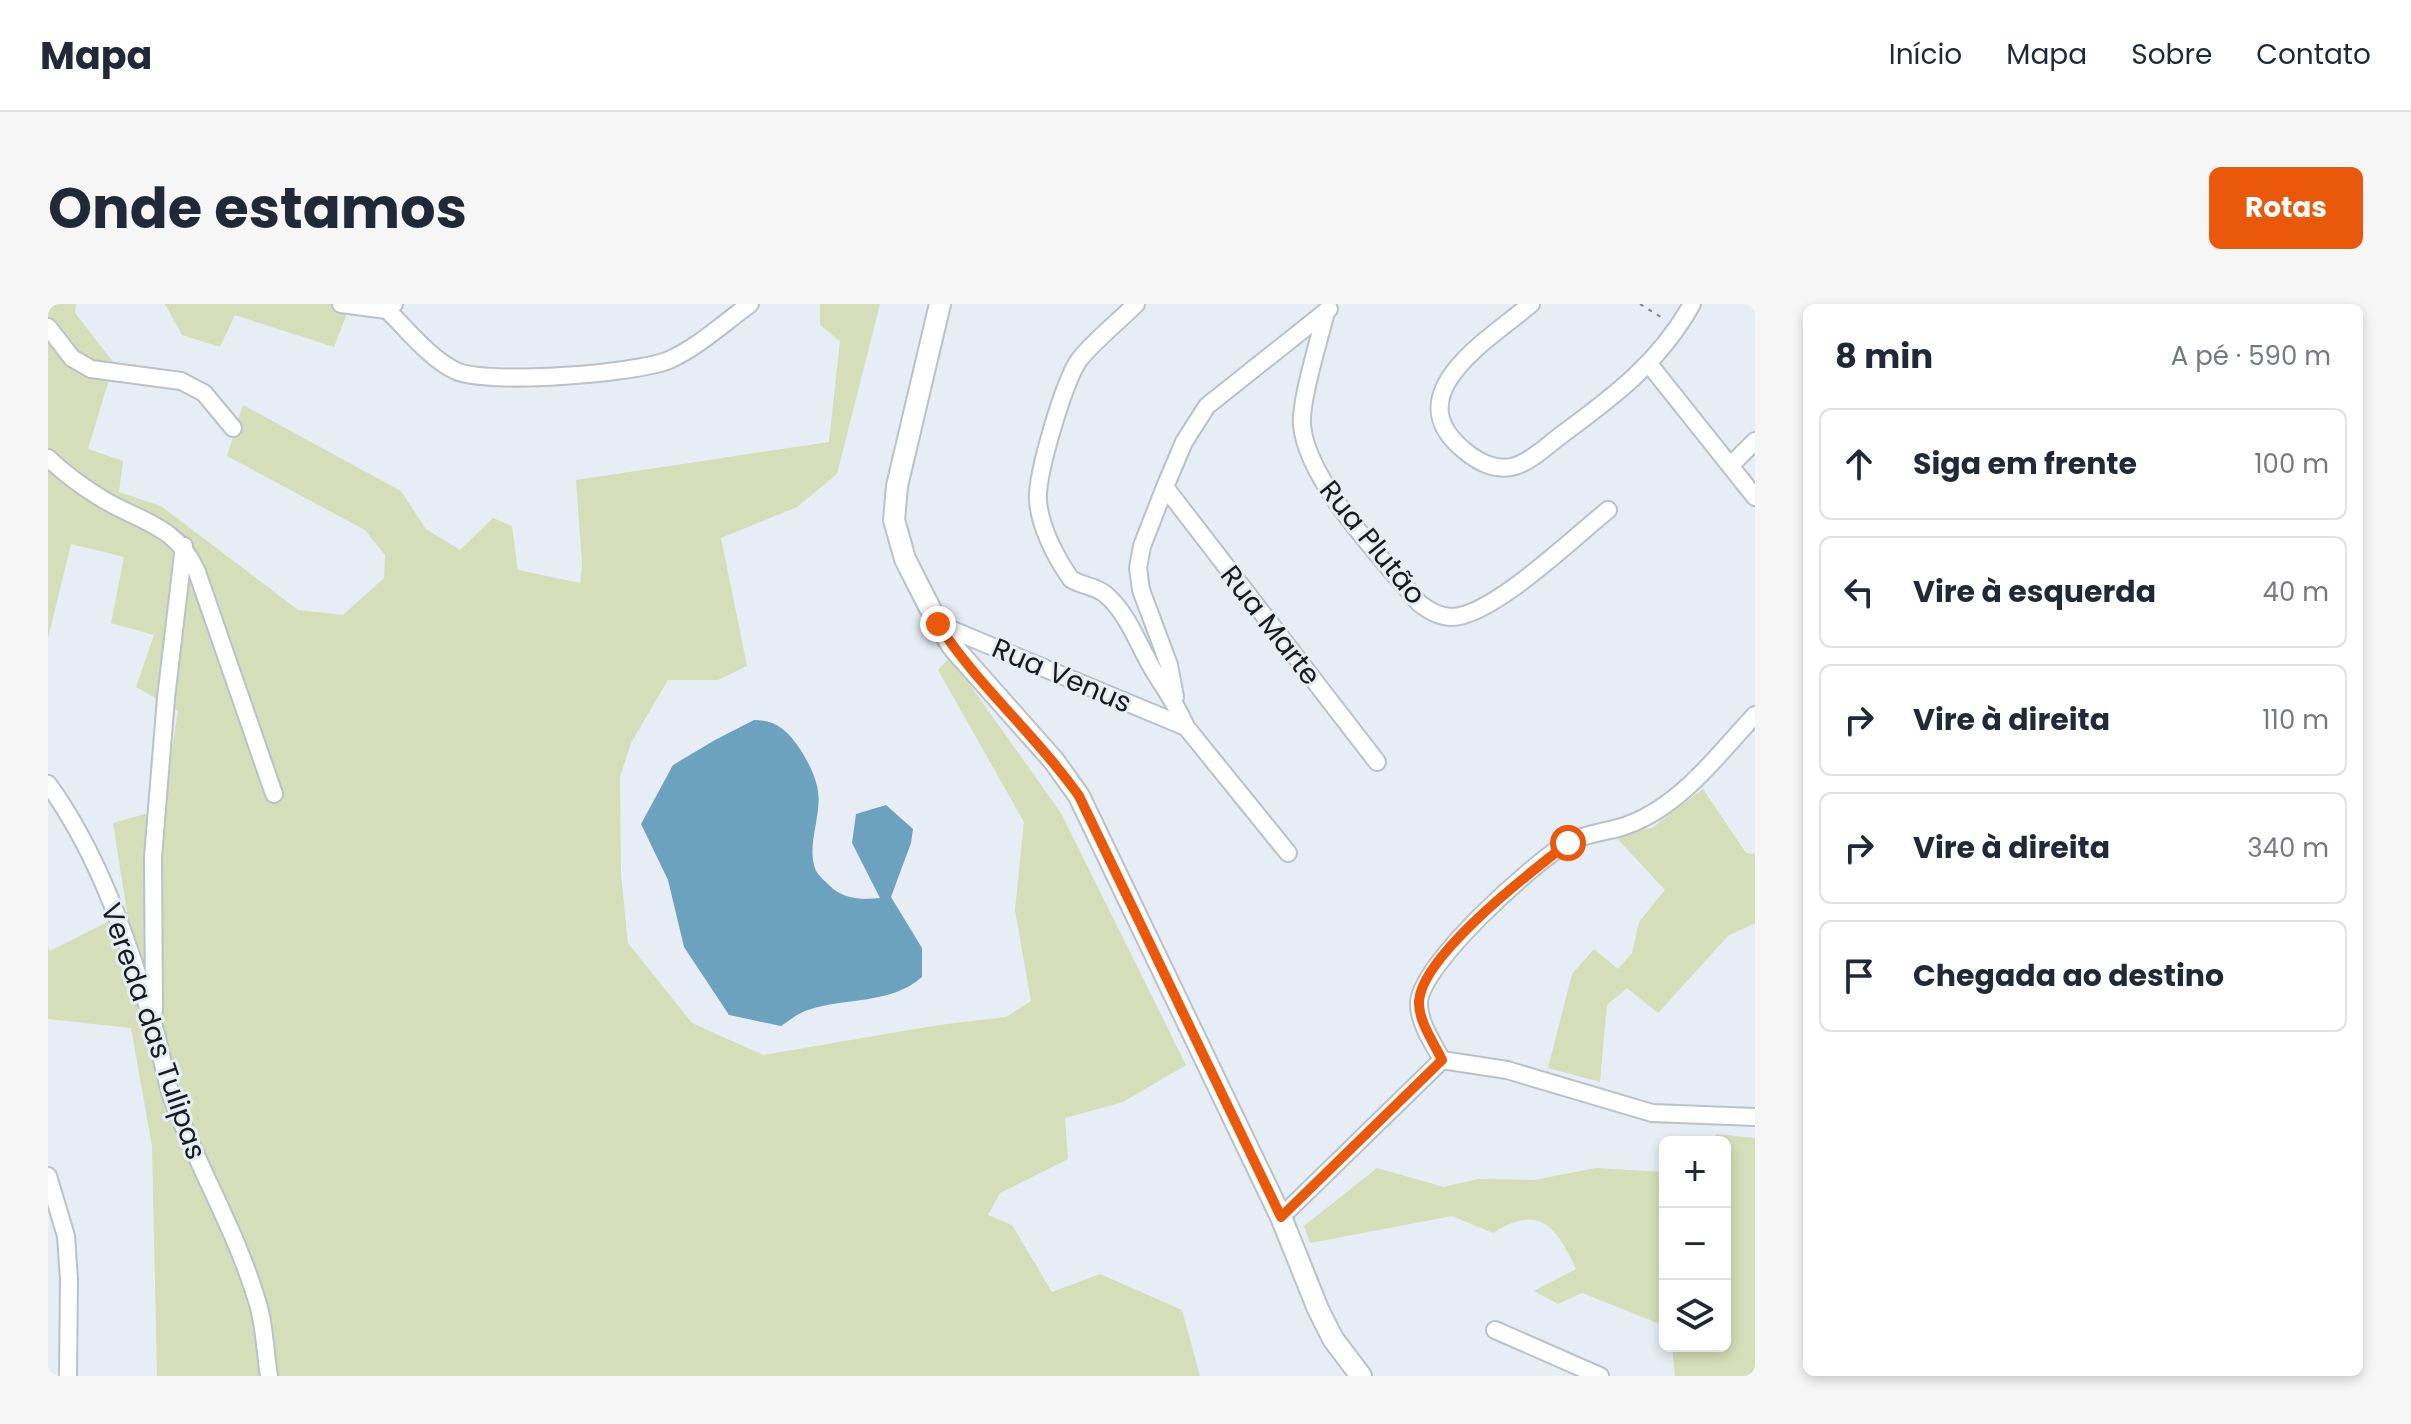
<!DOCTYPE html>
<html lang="pt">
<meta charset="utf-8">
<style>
:root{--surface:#fff;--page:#f6f6f7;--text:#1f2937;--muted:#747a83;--line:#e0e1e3;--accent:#ea580c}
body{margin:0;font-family:Poppins,sans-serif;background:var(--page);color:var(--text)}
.controls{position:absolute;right:24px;bottom:24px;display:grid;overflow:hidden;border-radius:12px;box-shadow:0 4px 12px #0003}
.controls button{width:72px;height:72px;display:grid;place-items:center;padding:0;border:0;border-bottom:2px solid var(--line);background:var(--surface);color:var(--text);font:40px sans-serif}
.stop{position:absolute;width:24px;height:24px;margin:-18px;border:6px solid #ea580c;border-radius:50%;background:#fff}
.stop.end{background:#ea580c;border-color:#fff;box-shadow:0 2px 8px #0008}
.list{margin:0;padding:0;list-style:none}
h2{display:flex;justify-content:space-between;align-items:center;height:104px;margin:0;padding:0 32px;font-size:34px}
h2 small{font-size:26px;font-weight:400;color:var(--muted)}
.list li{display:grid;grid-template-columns:52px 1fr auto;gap:24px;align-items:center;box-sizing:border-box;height:112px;margin:0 16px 16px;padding:0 16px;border:2px solid var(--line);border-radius:12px}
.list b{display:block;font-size:30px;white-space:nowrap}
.list em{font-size:26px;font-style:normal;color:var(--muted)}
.icon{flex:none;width:44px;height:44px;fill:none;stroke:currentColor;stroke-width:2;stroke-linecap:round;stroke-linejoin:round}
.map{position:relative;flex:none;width:1707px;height:1072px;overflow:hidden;border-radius:12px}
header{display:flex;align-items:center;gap:48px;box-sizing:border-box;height:112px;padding:0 40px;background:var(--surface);border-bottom:2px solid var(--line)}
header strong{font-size:38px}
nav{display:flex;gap:44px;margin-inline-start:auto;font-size:28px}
.intro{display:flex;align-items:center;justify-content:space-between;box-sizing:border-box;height:192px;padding:0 48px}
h1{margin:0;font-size:56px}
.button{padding:20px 36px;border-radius:12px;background:var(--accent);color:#fff;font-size:28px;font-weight:700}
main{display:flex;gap:48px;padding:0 48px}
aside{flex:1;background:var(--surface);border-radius:12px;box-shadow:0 4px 12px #0003}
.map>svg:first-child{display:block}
.green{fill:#d5deb8}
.water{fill:#6da2be}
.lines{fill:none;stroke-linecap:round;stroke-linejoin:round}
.minor-casing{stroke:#bac1c8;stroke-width:20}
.major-casing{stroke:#bac1c8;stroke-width:24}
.path{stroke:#81868b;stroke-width:2;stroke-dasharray:4 6;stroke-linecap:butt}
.minor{stroke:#fff;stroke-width:16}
.major{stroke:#fff;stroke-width:20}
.route{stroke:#ea580c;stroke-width:10}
.labels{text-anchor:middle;stroke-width:6;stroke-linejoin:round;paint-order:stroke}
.street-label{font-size:28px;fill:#181b1d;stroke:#e6edf5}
</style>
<header>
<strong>Mapa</strong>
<nav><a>Início</a><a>Mapa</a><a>Sobre</a><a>Contato</a></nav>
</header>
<div class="intro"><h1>Onde estamos</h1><a class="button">Rotas</a></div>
<main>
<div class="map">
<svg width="1707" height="1072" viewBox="0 0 1707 1072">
<rect width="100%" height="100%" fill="#e6edf5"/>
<!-- green -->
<g class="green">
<path d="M0 0H28L27 9 66 59 40 145 75 157 71 188 113 202 250 306 295 311 336 274 337 251 317 226 179 152 195 101 353 187 378 225 412 246 445 214 464 222 470 266 532 279 534 259 528 176 781 138 792 37 772 21V0H832L789 170 749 203 673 234 699 362 670 376H620L583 439 572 473 573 570 580 639 644 719 715 751 891 721 958 713 983 697 967 606 976 518 890 366 902 353 1013 509 1138 761 1075 798 1017 814 1020 855 952 889 940 911 964 921 1004 988 1052 970 1134 1006 1152 1072H109L104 842 83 724 0 715V642L2 647 79 608 65 519 115 505 130 407 88 383 106 331 63 319 76 253 23 240 0 334Z"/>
<path d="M117 0H330L299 9 286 43 187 11 172 43 134 31Z"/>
<path d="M1655 485 1698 549 1707 550V619L1680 632 1610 709 1579 684 1559 701 1552 778 1500 764 1524 670 1546 645 1570 665 1584 649 1591 618 1617 586 1566 531 1604 524Z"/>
<path d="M1669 830 1707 834V1072H1627L1624 1042H1677V838H1659Z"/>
<path d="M1329 864 1396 883 1430 875 1486 876 1548 864 1617 868V1022L1534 989 1510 1000 1486 987 1528 965C1508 923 1492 899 1445 929L1404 912 1262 939 1256 922Z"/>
</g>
<!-- water -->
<path class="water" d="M706 416C722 416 732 421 743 433 754 446 765 465 769 482 776 509 757 541 768 567 771 572 777 577 781 581 794 595 814 596 832 594L804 539 808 510 838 501 865 525 863 539 843 593 874 644V673C842 701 798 693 760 706 750 709 742 716 733 722L681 711 636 643 620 576 593 520 625 461 667 436Z"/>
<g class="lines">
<!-- minor casing -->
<g class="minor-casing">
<g id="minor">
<path d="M293 0 339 6"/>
<path d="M346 0 339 6C359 25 382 55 408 67 440 81 587 70 621 56 650 43 676 19 702 0"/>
<path d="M1088 0C1072 16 1043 40 1031 56 1016 78 988 171 990 197 992 223 1008 254 1023 275 1034 282 1047 282 1057 290 1079 308 1090 340 1104 364 1116 384 1129 401 1138 423L1240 549"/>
<path d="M1483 0C1442 35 1346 90 1417 147 1430 158 1449 168 1467 162 1482 158 1500 141 1512 132 1565 93 1612 58 1644 0"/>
<path d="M1278 7C1272 34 1252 96 1254 121 1259 178 1335 255 1371 299 1381 307 1391 313 1404 313 1445 312 1526 233 1560 206"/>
<path d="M0 23 24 54 43 65 133 77 156 89 185 124"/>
<path d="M1601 60 1707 193"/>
<path d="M0 154C17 170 36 184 56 196 96 219 129 222 149 268L226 490"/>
<path d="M1683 161 1707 137"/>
<path d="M1117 183 1329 458"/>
<path d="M890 320 1138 423"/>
<path d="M1127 393 1121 361 1093 286 1090 264 1094 242 1117 183 1136 138 1159 102 1281 5"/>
<path d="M1707 411C1678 442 1651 477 1617 501 1603 511 1589 518 1574 523 1556 528 1537 530 1521 538 1488 556 1370 662 1371 700 1371 719 1385 739 1394 756L1459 766 1604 809 1707 813"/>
<path d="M0 480C51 550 81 640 106 723 113 746 116 771 124 794 150 864 189 928 210 1000 217 1023 217 1049 221 1072"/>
<path d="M106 707 105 553 118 394 136 242"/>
<path d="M0 872 18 932 21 975 20 1072"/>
<path d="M1233 913 1394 756"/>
<path d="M1447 1026 1552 1072"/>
</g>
</g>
<!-- major casing -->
<g class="major-casing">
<path id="major" d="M892 0 849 182 846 216 857 255 890 320 905 343 1006 457 1031 492 1233 913 1270 1005 1285 1035 1313 1072"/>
</g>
<!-- path -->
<path class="path" d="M1592 0 1616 15"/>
<!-- minor -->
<use href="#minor" class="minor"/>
<!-- major -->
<use href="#major" class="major"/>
</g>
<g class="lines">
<!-- route -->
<path class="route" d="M890 320C930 382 988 431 1031 492L1233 913 1394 756C1386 739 1371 718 1371 699 1371 653 1484 567 1520 539"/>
</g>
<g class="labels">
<!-- street labels -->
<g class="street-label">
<text transform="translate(1325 238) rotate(51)" y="10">Rua Plutão</text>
<text transform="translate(1223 321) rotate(52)" y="10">Rua Marte</text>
<text transform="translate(1014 371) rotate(23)" y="10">Rua Venus</text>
<text transform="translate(106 727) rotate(71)" y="10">Vereda das Tulipas</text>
</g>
</g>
</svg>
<div class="controls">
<button>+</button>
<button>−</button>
<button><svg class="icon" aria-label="layers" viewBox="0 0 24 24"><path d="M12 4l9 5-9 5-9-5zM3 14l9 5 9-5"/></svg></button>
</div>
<div class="stop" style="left:1520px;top:539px"></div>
<div class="stop end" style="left:890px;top:320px"></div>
</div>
<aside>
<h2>8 min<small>A pé · 590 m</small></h2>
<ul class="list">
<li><svg class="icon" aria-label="ahead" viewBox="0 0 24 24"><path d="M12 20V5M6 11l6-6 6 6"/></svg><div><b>Siga em frente</b></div><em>100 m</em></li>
<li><svg class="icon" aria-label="left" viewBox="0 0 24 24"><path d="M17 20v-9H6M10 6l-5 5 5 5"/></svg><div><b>Vire à esquerda</b></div><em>40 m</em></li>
<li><svg class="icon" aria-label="right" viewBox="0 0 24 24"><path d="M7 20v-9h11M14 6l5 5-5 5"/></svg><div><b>Vire à direita</b></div><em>110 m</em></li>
<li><svg class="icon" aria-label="right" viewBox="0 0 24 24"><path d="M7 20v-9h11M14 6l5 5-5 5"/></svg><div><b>Vire à direita</b></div><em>340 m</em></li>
<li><svg class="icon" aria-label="arrive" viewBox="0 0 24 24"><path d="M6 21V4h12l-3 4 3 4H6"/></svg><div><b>Chegada ao destino</b></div></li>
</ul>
</aside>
</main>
